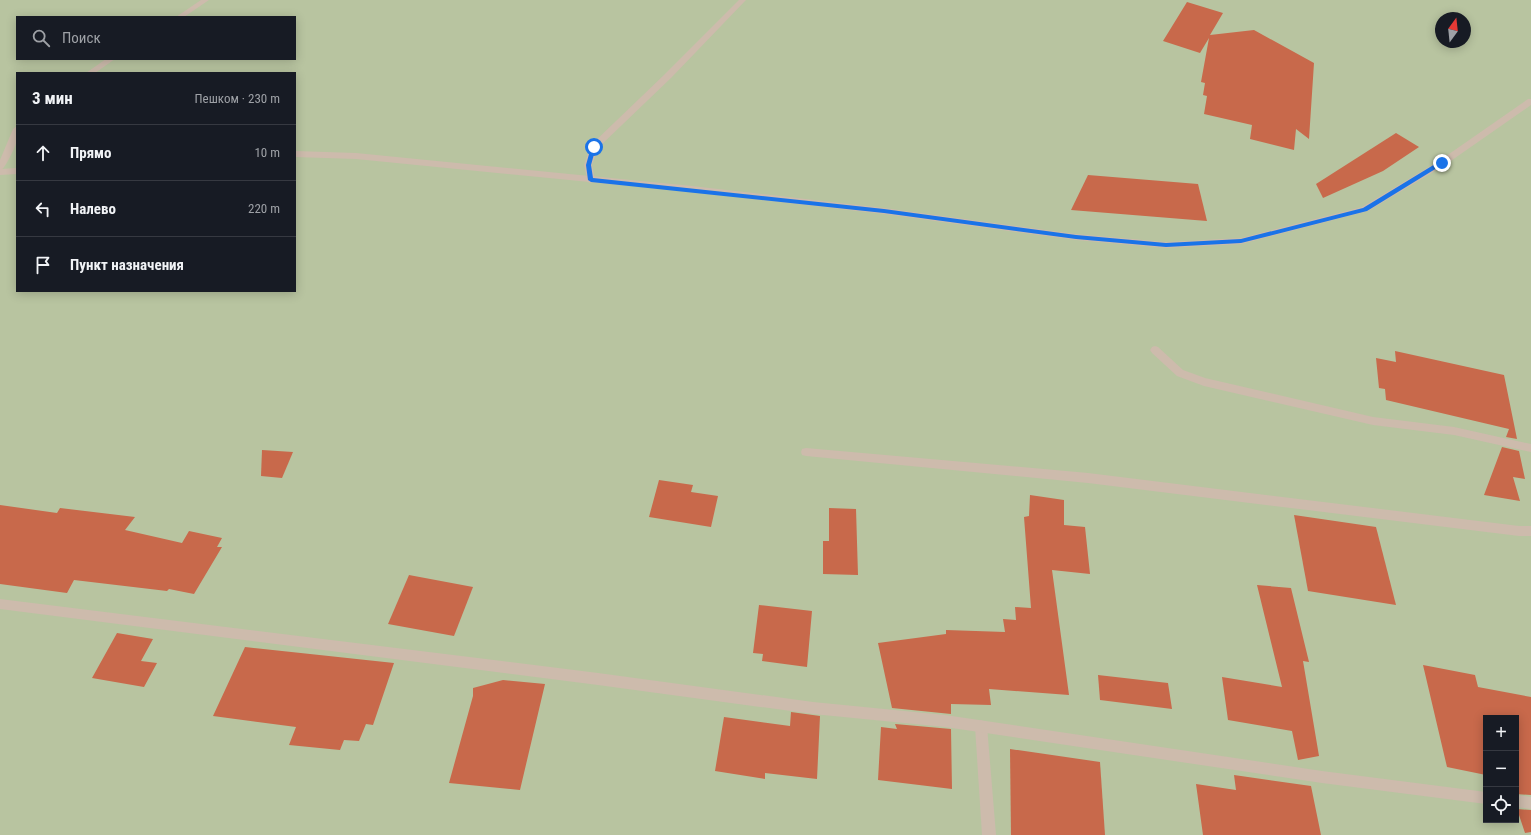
<!DOCTYPE html>
<html lang="ru">
<meta charset="utf-8">
<style>
:root{--surface:#171b24;--page:#20242c;--text:#f1f3f6;--muted:#9ea1a6;--line:#363941}
body{margin:0;font-family:"Roboto Condensed",sans-serif;background:var(--page);color:var(--text)}
.controls{position:absolute;right:12px;bottom:12px;display:grid;overflow:hidden;border-radius:0px;box-shadow:0 2px 10px #0003}
.controls button{width:36px;height:36px;display:grid;place-items:center;padding:0;border:0;border-bottom:1px solid var(--line);background:var(--surface);color:var(--text);font:20px sans-serif}
.compass{position:absolute;left:1435px;top:12px;width:36px;height:36px;border-radius:50%;background:var(--surface);box-shadow:0 2px 10px #0003;rotate:15deg}
.stop{position:absolute;width:12px;height:12px;margin:-9px;border:3px solid #1a73e8;border-radius:50%;background:#fff}
.stop.end{background:#1a73e8;border-color:#fff;box-shadow:0 1px 4px #0008}
.list{margin:0;padding:0;list-style:none}
h2{display:flex;justify-content:space-between;align-items:center;height:52px;margin:0;padding:0 16px;font-size:17px}
h2 small{font-size:13px;font-weight:400;color:var(--muted)}
.list li{display:grid;grid-template-columns:26px 1fr auto;gap:12px;align-items:center;box-sizing:border-box;height:56px;padding:0 16px;border-top:1px solid var(--line)}
.list b{display:block;font-size:15px;white-space:nowrap}
.list em{font-size:13px;font-style:normal;color:var(--muted)}
.icon{flex:none;width:22px;height:22px;fill:none;stroke:currentColor;stroke-width:2;stroke-linecap:round;stroke-linejoin:round}
.map{position:relative;flex:none;width:1531px;height:835px;overflow:hidden}
.search{position:absolute;background:var(--surface);box-shadow:0 2px 10px #0003;left:16px;top:16px;width:280px;height:44px;display:flex;align-items:center;gap:10px;box-sizing:border-box;padding:0 14px;border-radius:0px;color:var(--muted);font-size:15px}
.panel{position:absolute;background:var(--surface);box-shadow:0 2px 10px #0003;left:16px;top:72px;width:280px;height:220px;border-radius:0px}
.map>svg:first-child{display:block}
.green{fill:#b8c4a0;fill-rule:evenodd}
.building{fill:#c8694b}
.lines{fill:none;stroke-linecap:round;stroke-linejoin:round}
.minor{fill:#cdbbac;fill-rule:evenodd}
.tertiary{fill:#cdbbac;fill-rule:evenodd}
.route{fill:#1a73e8}
</style>
<div class="map">
<svg width="1531" height="835" viewBox="0 0 1531 835">
<rect width="100%" height="100%" fill="#f4ebe1"/>
<!-- green -->
<path class="green" d="M0 0H1531V835H0ZM17 17H295V59H17ZM1441 18H1465V42H1441ZM17 73H295V291H17ZM1486 718H1516V820H1486Z"/>
<!-- building -->
<g class="building">
<path d="M1187 2 1223 13 1210 35 1254 30 1314 63 1309 139 1296 129 1294 150 1250 139 1252 125 1204 114 1207 96 1203 95 1205 83 1201 82 1209 38 1200 53 1163 41Z"/>
<path d="M1396 133 1419 147 1383 171 1323 198 1316 184Z"/>
<path d="M1088 175 1198 184 1207 221 1071 210Z"/>
<path d="M1395 351 1504 375 1517 439 1506 437 1509 429 1386 400 1385 389 1379 388 1376 358 1396 362Z"/>
<path d="M1502 447 1519 451 1525 479 1513 477 1520 501 1484 495Z"/>
<path d="M262 450 293 452 282 478 261 476Z"/>
<path d="M659 480 693 485 691 492 718 496 711 527 649 517Z"/>
<path d="M1030 495 1064 500V525L1085 527 1090 574 1052 570 1069 695 989 689 991 705 951 704V714L892 708 878 643 946 634V630L1005 632 1003 619 1016 620 1015 607 1031 608 1024 517 1029 516Z"/>
<path d="M0 505 57 513 60 508 135 517 125 530 182 543 189 531 222 538 217 547H222L194 594 169 589 167 591 74 580 67 593 0 584Z"/>
<path d="M829 508 856 509 858 575 823 574V541H829Z"/>
<path d="M1294 515 1376 527 1396 605 1308 591Z"/>
<path d="M409 575 473 587 454 636 388 624Z"/>
<path d="M1257 585 1291 588 1309 662 1303 661 1319 756 1298 760 1292 731 1228 720 1222 677 1282 687Z"/>
<path d="M759 605 812 611 807 667 762 661 763 654 753 653Z"/>
<path d="M117 633 153 639 141 661 157 663 144 687 92 678Z"/>
<path d="M245 647 394 663 373 725 366 724 359 741 344 740 340 750 289 745 296 727 213 716Z"/>
<path d="M1423 665 1475 675 1478 687 1531 697V795L1516 794V718H1486V775L1447 767Z"/>
<path d="M1098 675 1168 683 1172 709 1100 700Z"/>
<path d="M503 680 545 684 520 790 449 783 473 696V688Z"/>
<path d="M791 712 820 716 817 779 765 773V779L715 771 724 717 790 726Z"/>
<path d="M895 724 951 729 952 789 878 780 881 727 897 729Z"/>
<path d="M1010 749 1100 762 1105 835H1011Z"/>
<path d="M1234 775 1311 786 1321 835H1203L1196 784 1236 790Z"/>
<path d="M1517 809 1531 810V832L1525 833Z"/>
</g>
<g class="lines">
<!-- minor -->
<g class="minor">
<path d="M201 0H209L184 17H176Z"/>
<path d="M739 0H746L671 78 598 148 592 165 595 180 591 183 588 182 584 165 591 145 665 74Z"/>
<path d="M106 59H115L95 73H86Z"/>
<path d="M17 126C17 131 18 136 17 140 16 146 5 169 0 171V160L13 129Z"/>
<path d="M1155 346 1158 347 1183 370 1205 378 1373 417 1454 427 1531 444V452L1454 435 1373 425 1204 386 1177 376 1152 353 1150 350 1152 347Z"/>
<path d="M806 448 1088 473 1519 526H1531V536H1519L1088 483 806 456 802 455 801 452 802 449Z"/>
<path d="M981 720 985 722 987 726 996 835H982L975 726 977 722Z"/>
</g>
<!-- tertiary -->
<g class="tertiary">
<path d="M1528 99H1531V105L1445 165 1368 211 1241 244 1166 248 1076 240 884 214 692 192 356 159 295 157V151L356 153 692 186 884 208 1076 234 1166 242 1241 238 1362 207 1439 161Z"/>
<path d="M17 168V174L0 175V169Z"/>
<path d="M0 599 598 673 813 702 945 715 1322 771 1486 792V804L1322 783 945 727 813 714 598 685 0 609Z"/>
<path d="M1516 795 1531 797V809L1516 807Z"/>
</g>
</g>
<!-- route -->
<path class="route" d="M594 145 596 147 591 165 593 178 884 209 1076 235 1166 243 1241 239 1363 208 1440 161 1445 163 1367 211 1241 243 1166 247 1076 239 884 213 591 182 588 180 586 165 591 147Z"/>
</svg>
<div class="controls">
<button>+</button>
<button>−</button>
<button><svg class="icon" aria-label="locate" viewBox="0 0 24 24"><circle cx="12" cy="12" r="6"/><path d="M12 2v4M12 18v4M2 12h4M18 12h4"/></svg></button>
</div>
<svg class="compass" viewBox="-18 -18 36 36"><path d="M0-13l5 13h-10z" fill="#e53935"/><path d="M0 13l5-13h-10z" fill="#9ea1a6"/></svg>
<div class="stop" style="left:594px;top:147px"></div>
<div class="stop end" style="left:1442px;top:163px"></div>
<div class="search"><svg class="icon" aria-label="search" viewBox="0 0 24 24"><circle cx="10" cy="10" r="6"/><path d="M15 15l6 6"/></svg>Поиск</div>
<section class="panel">
<h2>3 мин<small>Пешком · 230 m</small></h2>
<ul class="list">
<li><svg class="icon" aria-label="ahead" viewBox="0 0 24 24"><path d="M12 20V5M6 11l6-6 6 6"/></svg><div><b>Прямо</b></div><em>10 m</em></li>
<li><svg class="icon" aria-label="left" viewBox="0 0 24 24"><path d="M17 20v-9H6M10 6l-5 5 5 5"/></svg><div><b>Налево</b></div><em>220 m</em></li>
<li><svg class="icon" aria-label="arrive" viewBox="0 0 24 24"><path d="M6 21V4h12l-3 4 3 4H6"/></svg><div><b>Пункт назначения</b></div></li>
</ul>
</section>
</div>
